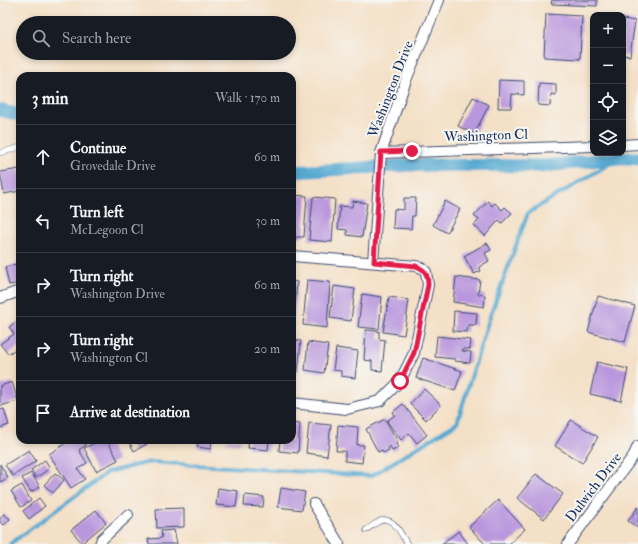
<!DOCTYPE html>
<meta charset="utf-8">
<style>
:root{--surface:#171b24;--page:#20242c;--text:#f1f3f6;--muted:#9ea1a6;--line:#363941}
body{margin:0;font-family:"IM FELL Double Pica",serif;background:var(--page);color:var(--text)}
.controls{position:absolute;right:12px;top:12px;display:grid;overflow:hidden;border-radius:8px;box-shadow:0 2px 6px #0003}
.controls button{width:36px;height:36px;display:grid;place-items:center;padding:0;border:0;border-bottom:1px solid var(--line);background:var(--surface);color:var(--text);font:20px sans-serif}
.stop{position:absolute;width:12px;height:12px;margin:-9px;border:3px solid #e11d48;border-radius:50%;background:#fff}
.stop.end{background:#e11d48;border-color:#fff;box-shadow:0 1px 4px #0008}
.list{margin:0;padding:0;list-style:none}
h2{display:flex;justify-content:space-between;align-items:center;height:52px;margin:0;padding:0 16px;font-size:17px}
h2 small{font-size:13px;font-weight:400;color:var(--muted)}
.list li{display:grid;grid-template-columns:26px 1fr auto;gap:12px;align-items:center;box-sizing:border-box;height:64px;padding:0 16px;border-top:1px solid var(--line)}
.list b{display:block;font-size:15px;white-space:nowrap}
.list p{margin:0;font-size:13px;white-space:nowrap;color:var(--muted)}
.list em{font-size:13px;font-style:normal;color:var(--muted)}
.icon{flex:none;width:22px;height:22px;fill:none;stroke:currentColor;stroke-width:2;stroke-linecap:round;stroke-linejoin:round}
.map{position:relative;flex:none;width:638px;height:544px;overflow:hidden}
.search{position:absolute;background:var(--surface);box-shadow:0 2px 6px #0003;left:16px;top:16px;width:280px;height:44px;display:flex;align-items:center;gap:10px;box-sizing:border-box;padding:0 14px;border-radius:22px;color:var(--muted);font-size:15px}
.panel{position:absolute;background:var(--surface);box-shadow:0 2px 6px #0003;left:16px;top:72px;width:280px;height:372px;border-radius:12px}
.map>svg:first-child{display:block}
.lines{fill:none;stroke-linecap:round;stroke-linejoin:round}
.stream{stroke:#55a9d1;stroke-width:4}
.canal{stroke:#55a9d1;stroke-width:13}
.building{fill:#b997dd}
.lane-casing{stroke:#3c4a6e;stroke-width:6}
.street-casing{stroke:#3c4a6e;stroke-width:12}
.lane{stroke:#fff;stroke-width:5}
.street{stroke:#fff;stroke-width:10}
.route{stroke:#e11d48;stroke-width:5}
.labels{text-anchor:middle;stroke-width:4;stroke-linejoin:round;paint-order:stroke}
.street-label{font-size:14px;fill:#1b2f5e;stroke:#f6f6f2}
</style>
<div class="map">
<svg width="638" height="544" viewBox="0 0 638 544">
<rect width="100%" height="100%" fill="#f6f6f2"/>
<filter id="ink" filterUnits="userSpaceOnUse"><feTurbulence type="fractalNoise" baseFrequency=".025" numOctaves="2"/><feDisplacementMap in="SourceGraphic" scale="8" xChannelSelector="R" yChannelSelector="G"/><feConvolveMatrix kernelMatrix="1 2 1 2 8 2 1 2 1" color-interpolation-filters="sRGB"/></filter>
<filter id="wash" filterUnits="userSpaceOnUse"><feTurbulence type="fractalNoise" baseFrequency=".012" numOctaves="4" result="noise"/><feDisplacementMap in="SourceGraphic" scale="16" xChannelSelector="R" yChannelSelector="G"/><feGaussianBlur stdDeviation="0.9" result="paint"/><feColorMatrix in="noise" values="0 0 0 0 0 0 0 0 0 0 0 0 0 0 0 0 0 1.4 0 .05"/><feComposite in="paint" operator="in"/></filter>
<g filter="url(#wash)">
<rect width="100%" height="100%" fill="#f4e0c6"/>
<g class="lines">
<!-- stream -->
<path class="stream" d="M10 544 108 472 150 462 371 476 457 423 489 319 528 213 619 158"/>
<!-- canal -->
<g class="canal">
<path d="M0 110 20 115"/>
<path d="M292 172 414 165 544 166 619 158H638"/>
</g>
</g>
<g id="blocks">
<!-- building -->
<g class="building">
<path d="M552 0H597V6L551 4Z"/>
<path d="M546 14 582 16 580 59 544 57Z"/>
<path d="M623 19 635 21 630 56 623 55Z"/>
<path d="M499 80 524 81V95L512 94 511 108H498Z"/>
<path d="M539 83 556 84V95L551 94 550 106 538 105Z"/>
<path d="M473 97 489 105 474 134 458 126Z"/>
<path d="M20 169V191L4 194 0 172Z"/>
<path d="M292 195 307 196 304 237H296L295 242 292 241Z"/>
<path d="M313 197 335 199 332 242 309 240Z"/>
<path d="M404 198H416L415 216H412L411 229 393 228 394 209 404 210Z"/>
<path d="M353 201 367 203 362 237 347 235V230L338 229 340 206 352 207Z"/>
<path d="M445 201 460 209 447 233 433 225Z"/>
<path d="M488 201 492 206 495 203 502 210 505 207 512 213 502 223 499 220 485 236 474 225 479 220 474 216Z"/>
<path d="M487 243 491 250 485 253 489 261 479 267 481 271 474 274 464 256Z"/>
<path d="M20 263V283L9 285 5 267Z"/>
<path d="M456 277 480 280 478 294 485 295 484 307 453 302Z"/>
<path d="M307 280 330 282 327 328 303 325Z"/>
<path d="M292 281 297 282 294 316H292Z"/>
<path d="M334 286 355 289 351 321 330 318Z"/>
<path d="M362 294 382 297 379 329 358 327Z"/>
<path d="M598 296 635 306 625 342 588 332Z"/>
<path d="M389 297 409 300 404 335 383 332Z"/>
<path d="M454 311 477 313 476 325H468L467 332 453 331Z"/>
<path d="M16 322 20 327V346L8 354 0 344 14 334 9 327Z"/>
<path d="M366 330 379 331V339L385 340 382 371 372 370V361L364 360Z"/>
<path d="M437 336 471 340 470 349H463L462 351 471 352 470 363 455 361V359L435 357Z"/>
<path d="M292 340 301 341 298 372 292 371Z"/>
<path d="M308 342 328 345 324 373 305 370Z"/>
<path d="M336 348 358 351 355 378 341 376V371L333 370Z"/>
<path d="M423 358 462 371 455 391 416 378Z"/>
<path d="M597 362 628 369 621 401 590 394Z"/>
<path d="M12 382 18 401 0 406V386Z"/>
<path d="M424 389 441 405 426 420 410 404Z"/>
<path d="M403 404 427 435 417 443 409 433 401 440 387 421 395 415 393 412Z"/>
<path d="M4 409 9 425 0 428V410Z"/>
<path d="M385 419 398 442 396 443 398 448 392 451 390 446 388 447 389 450 383 453 382 450 378 452 366 429Z"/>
<path d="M571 420 598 437 582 463 555 446Z"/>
<path d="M292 423 300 424 298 453 279 451 280 440H292Z"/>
<path d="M309 423 331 425 327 456 306 453Z"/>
<path d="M338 425 358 427 357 445H364L362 463 345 461V451H336Z"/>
<path d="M71 440H83L86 445 79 450 87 463 78 469 85 479 71 488 49 454Z"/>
<path d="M101 440H107L118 460 96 471 84 448Z"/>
<path d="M128 440H144L147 444 134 451Z"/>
<path d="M198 440H212L211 449 197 447Z"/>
<path d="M227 440H240V444L226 442Z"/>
<path d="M249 440H269L268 450 248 448Z"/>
<path d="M29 450 36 461 13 476 5 465Z"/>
<path d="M45 460 50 468 36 478 31 470Z"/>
<path d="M0 464 8 478 0 482Z"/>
<path d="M31 473 40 487 31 492 22 478Z"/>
<path d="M55 473 64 480 53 493 44 485Z"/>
<path d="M536 474 563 494 544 519 517 498Z"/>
<path d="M22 485 31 501 21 507 11 491Z"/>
<path d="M218 488 238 491 236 507 216 505Z"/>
<path d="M281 488 305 492 302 510 278 507Z"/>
<path d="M245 495 264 497 263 507 244 506Z"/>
<path d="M39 498 45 506 29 519 23 511Z"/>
<path d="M498 500 525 529 509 544H485L469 527Z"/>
<path d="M638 507V528L628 521Z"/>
<path d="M184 508V527L157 528 156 509Z"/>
<path d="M96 510 106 523 82 543 71 530Z"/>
<path d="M4 514 10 519 4 525 0 522V518Z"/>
<path d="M174 530 177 544H149L148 539 162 538 161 531Z"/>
<path d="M459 531 468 544H441Z"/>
</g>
</g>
</g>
<g filter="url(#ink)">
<use href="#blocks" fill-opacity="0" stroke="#3c4a6e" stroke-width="1"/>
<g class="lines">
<!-- lane casing -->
<g class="lane-casing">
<g id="lane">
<path d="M0 153 20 147"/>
<path d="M366 530C370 528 377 521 383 520 395 518 402 536 407 544"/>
</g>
</g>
<!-- street casing -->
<g class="street-casing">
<g id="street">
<path d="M623 145 638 144"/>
<path d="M381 153 593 146"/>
<path d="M292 256 416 266 422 268 426 272 428 285 414 353 400 381 380 401 347 409 292 403"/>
<path d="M373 262 381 153 406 80 439 0"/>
<path d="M0 298 17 292"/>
<path d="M314 504 339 544"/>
<path d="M100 544 102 539 128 515"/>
<path d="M568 544 634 455 638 446"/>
</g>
</g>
<!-- lane -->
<use href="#lane" class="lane"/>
<!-- street -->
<use href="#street" class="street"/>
</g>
</g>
<g class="lines" filter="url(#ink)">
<!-- route -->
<path class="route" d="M400 381 414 353 428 285C428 275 426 270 416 266L374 262 381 152 412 151"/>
</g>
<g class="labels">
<!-- street labels -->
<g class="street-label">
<text transform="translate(390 89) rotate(-69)" y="5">Washington Drive</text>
<text transform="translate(486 135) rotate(-2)" y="5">Washington Cl</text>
<text transform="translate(593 487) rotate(-53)" y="5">Dulwich Drive</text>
</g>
</g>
</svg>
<div class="controls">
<button>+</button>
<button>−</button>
<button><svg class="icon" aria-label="locate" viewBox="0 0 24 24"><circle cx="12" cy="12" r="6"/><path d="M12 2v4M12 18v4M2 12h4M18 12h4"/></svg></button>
<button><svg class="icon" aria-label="layers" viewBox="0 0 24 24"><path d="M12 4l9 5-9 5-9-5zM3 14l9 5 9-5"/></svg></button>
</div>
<div class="stop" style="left:400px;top:381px"></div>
<div class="stop end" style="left:412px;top:151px"></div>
<div class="search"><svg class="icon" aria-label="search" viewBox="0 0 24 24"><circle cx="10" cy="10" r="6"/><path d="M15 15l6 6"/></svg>Search here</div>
<section class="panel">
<h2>3 min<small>Walk · 170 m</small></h2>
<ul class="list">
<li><svg class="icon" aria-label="ahead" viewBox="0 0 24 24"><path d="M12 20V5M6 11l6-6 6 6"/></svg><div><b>Continue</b><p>Grovedale Drive</p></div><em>60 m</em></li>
<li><svg class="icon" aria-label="left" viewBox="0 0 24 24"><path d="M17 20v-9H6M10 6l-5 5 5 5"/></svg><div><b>Turn left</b><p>McLegoon Cl</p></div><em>30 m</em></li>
<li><svg class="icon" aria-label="right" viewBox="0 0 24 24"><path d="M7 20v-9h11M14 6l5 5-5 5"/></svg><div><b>Turn right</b><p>Washington Drive</p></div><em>60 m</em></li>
<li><svg class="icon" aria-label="right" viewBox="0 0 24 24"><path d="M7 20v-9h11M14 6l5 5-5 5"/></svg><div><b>Turn right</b><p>Washington Cl</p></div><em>20 m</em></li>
<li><svg class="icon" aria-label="arrive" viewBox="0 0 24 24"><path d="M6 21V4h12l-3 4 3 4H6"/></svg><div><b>Arrive at destination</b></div></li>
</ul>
</section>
</div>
